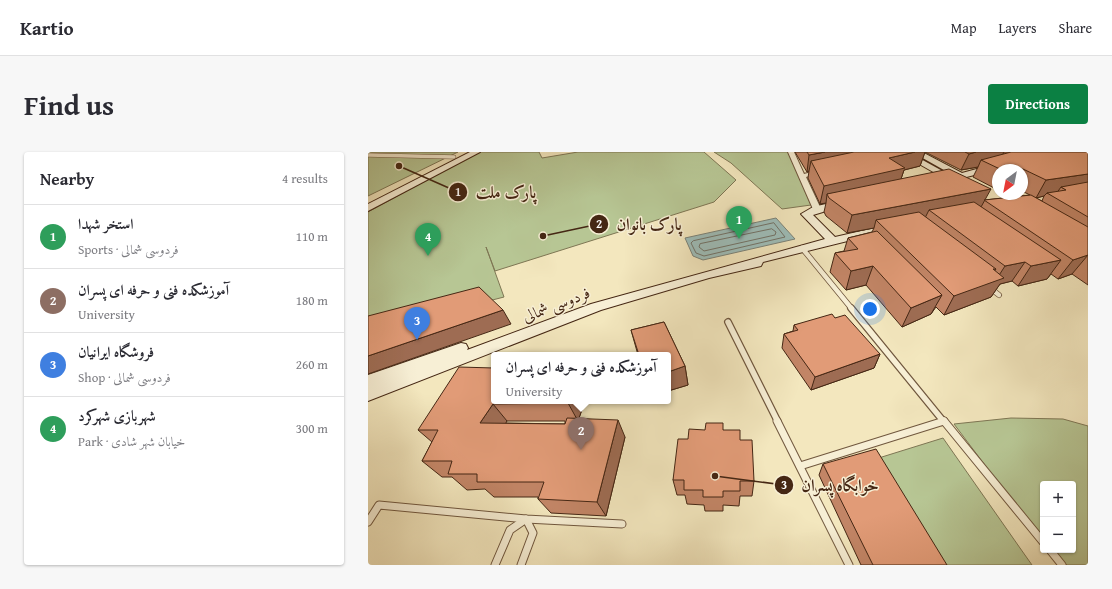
<!DOCTYPE html>
<meta charset="utf-8">
<style>
:root{--surface:#fff;--page:#f7f7f7;--text:#2b2b33;--muted:#7c7c81;--line:#e1e1e2;--accent:#0b8043}
body{margin:0;font-family:"Gentium Book Plus",Amiri,serif;background:var(--page);color:var(--text)}
.controls{position:absolute;right:12px;bottom:12px;display:grid;overflow:hidden;border-radius:4px;box-shadow:0 1px 3px #0004}
.controls button{width:36px;height:36px;display:grid;place-items:center;padding:0;border:0;border-bottom:1px solid var(--line);background:var(--surface);color:var(--text);font:20px sans-serif}
.compass{position:absolute;left:624px;top:12px;width:36px;height:36px;border-radius:50%;background:var(--surface);box-shadow:0 1px 3px #0004;rotate:212deg}
.you{position:absolute;left:502px;top:157px;width:14px;height:14px;margin:-10px;border:3px solid #fff;border-radius:50%;background:#1a73e8;box-shadow:0 0 0 6px #1a73e833}
.badge{display:grid;place-items:center;width:26px;height:26px;border-radius:50%;background:var(--accent);color:#fff;font-size:13px;font-weight:700}
.pin{position:absolute;translate:-50% -33px;filter:drop-shadow(0 1px 2px #0008)}
.pin::after{content:'';position:absolute;top:21px;width:14px;height:12px;background:inherit;clip-path:polygon(0 0,100% 0,50% 100%)}
.popup{position:absolute;left:123px;top:200px;width:180px;height:52px;box-sizing:border-box;display:grid;place-content:center;border-radius:4px;background:var(--surface);filter:drop-shadow(0 1px 3px #0005);font-size:13px;white-space:nowrap;color:var(--muted)}
.popup b{font-size:15px;color:var(--text)}
.popup::after{content:'';position:absolute;left:50%;top:100%;margin-left:-8px;border:8px solid transparent;border-top-color:var(--surface)}
.list{margin:0;padding:0;list-style:none}
h2{display:flex;justify-content:space-between;align-items:center;height:52px;margin:0;padding:0 16px;font-size:17px}
h2 small{font-size:13px;font-weight:400;color:var(--muted)}
.list li{display:grid;grid-template-columns:26px 1fr auto;gap:12px;align-items:center;box-sizing:border-box;height:64px;padding:0 16px;border-top:1px solid var(--line)}
.list b{display:block;font-size:15px;white-space:nowrap}
.list p{margin:0;font-size:13px;white-space:nowrap;color:var(--muted)}
.list em{font-size:13px;font-style:normal;color:var(--muted)}
.map{position:relative;flex:none;width:720px;height:413px;overflow:hidden;border-radius:4px}
header{display:flex;align-items:center;gap:24px;box-sizing:border-box;height:56px;padding:0 20px;background:var(--surface);border-bottom:1px solid var(--line)}
header strong{font-size:19px}
nav{display:flex;gap:22px;margin-inline-start:auto;font-size:14px}
.intro{display:flex;align-items:center;justify-content:space-between;box-sizing:border-box;height:96px;padding:0 24px}
h1{margin:0;font-size:28px}
.button{padding:10px 18px;border-radius:4px;background:var(--accent);color:#fff;font-size:14px;font-weight:700}
main{display:flex;gap:24px;padding:0 24px}
aside{flex:1;background:var(--surface);border-radius:4px;box-shadow:0 1px 3px #0004}
.map>svg:first-child{display:block}
.green{fill:#b7c694;stroke:#7e7654}
.water{fill:#9ebeba;stroke:#7a8278}
.lines{fill:none;stroke-linecap:round;stroke-linejoin:round}
.shore{stroke:#727267;stroke-width:1}
.lane-far3-casing{stroke:#70573e;stroke-width:4.5}
.lane-far2-casing{stroke:#70573e;stroke-width:6}
.lane-far1-casing{stroke:#70573e;stroke-width:8}
.lane-casing{stroke:#70573e;stroke-width:9}
.street-casing{stroke:#70573e;stroke-width:2}
.secondary-casing{stroke:#452714;stroke-width:2}
.lane-far3{stroke:#f7efd5;stroke-width:3.5}
.lane-far2{stroke:#f7efd5;stroke-width:4.5}
.lane-far1{stroke:#f7efd5;stroke-width:5.5}
.lane{stroke:#f7efd5;stroke-width:7}
.street{fill:#f7efd5;fill-rule:evenodd}
.secondary{fill:#f7efd5;fill-rule:evenodd}
.wall{fill:#c28566;stroke:#452714;fill-rule:evenodd}
.shaded-wall{fill:#9e6c53;stroke:#452714}
.building{fill:#e19b77;stroke:#452714}
.labels{text-anchor:middle;stroke-width:3;stroke-linejoin:round;paint-order:stroke}
.street-label{font-size:16px;fill:#452714;stroke:#f7efd5}
.leader{fill:none;stroke:#452714;stroke-width:1.5}
.callout-dot{fill:#452714;stroke:#f7efd5;stroke-width:1.5}
.mark-label{font-size:12px;text-anchor:middle;font-weight:bold;fill:#fff}
.callout-label{font-size:17px;text-anchor:middle;font-weight:bold;fill:#452714;stroke:#f7efd5;stroke-width:3;stroke-linejoin:round;paint-order:stroke}
</style>
<header>
<strong>Kartio</strong>
<nav><a>Map</a><a>Layers</a><a>Share</a></nav>
</header>
<div class="intro"><h1>Find us</h1><a class="button">Directions</a></div>
<main>
<aside>
<h2>Nearby<small>4 results</small></h2>
<ul class="list">
<li><span class="badge" style="background:#2e9e5b">1</span><div><b>استخر شهدا</b><p>Sports · فردوسی شمالی</p></div><em>110 m</em></li>
<li><span class="badge" style="background:#8d6e63">2</span><div><b>آموزشکده فنی و حرفه ای پسران</b><p>University</p></div><em>180 m</em></li>
<li><span class="badge" style="background:#3f7fe0">3</span><div><b>فروشگاه ایرانیان</b><p>Shop · فردوسی شمالی</p></div><em>260 m</em></li>
<li><span class="badge" style="background:#2e9e5b">4</span><div><b>شهربازی شهرکرد</b><p>Park · خیابان شهر شادی</p></div><em>300 m</em></li>
</ul>
</aside>
<div class="map">
<svg width="720" height="413" viewBox="0 0 720 413">
<rect width="100%" height="100%" fill="#f3e7be"/>
<filter id="stains"><feTurbulence type="fractalNoise" baseFrequency=".005" numOctaves="4"/><feColorMatrix values="0 0 0 0 .2 0 0 0 0 .09 0 0 0 0 .02 0 0 0 .5 -.17"/></filter>
<radialGradient id="worn" r=".72"><stop offset=".6" stop-color="#630" stop-opacity="0"/><stop offset="1" stop-color="#630" stop-opacity=".3"/></radialGradient>
<!-- green -->
<g class="green">
<path d="M0 0H90L0 44Z"/>
<path d="M110 0H171L174 6 210 0H336L368 28 346 50 127 119 118 95 136 145 0 180V60Z"/>
<path d="M346 0H421L443 53 414 57 363 11Z"/>
<path d="M643 266 695 267 720 274V413H699L684 398H705V332H675V388L665 377 586 272Z"/>
<path d="M575 286 652 396 664 413H562L501 309Z"/>
</g>
<!-- water -->
<path class="water" d="M408 66 427 87 335 108 325 104 317 86Z"/>
<g class="lines">
<!-- shore -->
<g class="shore">
<path d="M406 71 417 85 336 104 328 101 323 91 325 89Z"/>
<path d="M404 77 408 80 407 83 336 99 331 95 332 92Z"/>
</g>
<!-- lane-far3 casing -->
<g class="lane-far3-casing">
<path id="lane-far3" d="M0 3 86 5"/>
</g>
<!-- lane-far2 casing -->
<g class="lane-far2-casing">
<g id="lane-far2">
<path d="M434 96 484 157"/>
<path d="M622 136 631 143"/>
</g>
</g>
<!-- lane-far1 casing -->
<g class="lane-far1-casing">
<g id="lane-far1">
<path d="M483 156 576 270"/>
<path d="M360 170 410 270"/>
<path d="M574 270 576 269"/>
</g>
</g>
<!-- lane casing -->
<g class="lane-casing">
<g id="lane">
<path d="M409 269 481 413"/>
<path d="M576 269 675 390"/>
<path d="M432 314 576 269"/>
<path d="M0 370 11 353 158 367 254 372"/>
<path d="M682 398 694 413"/>
<path d="M127 413 142 378 158 367 165 381 153 413"/>
</g>
</g>
<!-- street casing -->
<g class="street-casing">
<path id="street" d="M420 0H426L436 22 455 17 458 19 438 25 453 57 452 59 445 57Z"/>
</g>
<!-- secondary casing -->
<g class="secondary-casing">
<g id="secondary">
<path d="M102 0H112L0 59V52Z"/>
<path d="M530 0H540L580 22H583L544 0H554L594 21 627 12 631 15 630 17 575 31 570 28 574 25Z"/>
<path d="M475 48 480 51 478 53 445 63 467 85 524 72 529 75 528 77 395 110 393 114 341 126 233 158 0 249V223L93 191 98 192 100 196 99 198 223 152 457 87 433 62 445 55Z"/>
</g>
</g>
<!-- lane-far3 -->
<use href="#lane-far3" class="lane-far3"/>
<!-- lane-far2 -->
<use href="#lane-far2" class="lane-far2"/>
<!-- lane-far1 -->
<use href="#lane-far1" class="lane-far1"/>
<!-- lane -->
<use href="#lane" class="lane"/>
<!-- street -->
<use href="#street" class="street"/>
<!-- secondary -->
<use href="#secondary" class="secondary"/>
</g>
<!-- wall -->
<g class="wall">
<path d="M427 0H557L552 14 536 18 533 27 617 48 662 43 654 39V18H630V38L605 25 610 15 593 18 557 0H720V133L704 122 690 127 683 122 679 127 650 134 644 129 632 132 623 145 576 163 568 155 563 162 534 175 498 133 478 138 462 120 467 101 476 99 480 86 504 80 506 76 479 81 458 64 456 60 458 51 452 52 440 26 441 19 439 20ZM676 44 674 49 668 46Z"/>
<path d="M467 166 512 202 506 216 443 238 414 196 416 182 425 179 426 173Z"/>
<path d="M296 170 317 214 320 233 300 239V203H270L263 178Z"/>
<path d="M126 249H217L211 266 257 285 238 364 183 361 170 347V345H126L117 337 99 338 84 325H74L54 309 64 290 50 278ZM139 269H197V272L137 271Z"/>
<path d="M355 278 372 288 386 329 384 344H372L371 354 355 353V359H337L336 353 319 352 317 343H309L305 328 320 287Z"/>
<path d="M455 312 579 413H493L451 323Z"/>
</g>
<!-- shaded-wall -->
<g class="shaded-wall">
<path d="M457 0H529L443 9 441 19 439 20 441 3Z"/>
<path d="M547 0H557L552 14 536 18 531 33 459 42 458 51 452 52 456 34 521 6Z"/>
<path d="M608 0H636L631 10 613 8 610 15 593 18 601 2Z"/>
<path d="M720 22V37L698 38 693 35 688 42 679 41 676 44 668 46 678 28Z"/>
<path d="M623 37 613 55 561 58 557 66 508 68 506 76 479 81 484 63Z"/>
<path d="M720 103 704 122 690 127 705 108Z"/>
<path d="M693 108 679 127 650 134 663 114Z"/>
<path d="M657 110 644 129 632 132 623 145 576 163 586 144 625 117H628L618 132 628 128 637 114Z"/>
<path d="M505 114 498 133 478 138 483 119Z"/>
<path d="M574 143 563 162 534 175 543 156Z"/>
<path d="M135 158 143 172 0 222V204Z"/>
<path d="M512 202 506 216 443 238 447 225Z"/>
<path d="M317 214 320 233 300 239V220Z"/>
<path d="M201 249H217L210 269 200 251Z"/>
<path d="M125 252 139 269 128 288 112 271Z"/>
<path d="M250 268 257 285 238 364 229 350Z"/>
</g>
<!-- building -->
<g class="building">
<path d="M439 0H457L441 3Z"/>
<path d="M486 0H547L521 6 537 16 456 34 443 9Z"/>
<path d="M597 0H608L601 2Z"/>
<path d="M643 0H720V22L678 28 655 17 650 18H634L613 8Z"/>
<path d="M581 17 623 37 484 63 461 46 459 42Z"/>
<path d="M720 30V65L679 41 698 38 693 35Z"/>
<path d="M663 43 720 75V103L705 108 616 48Z"/>
<path d="M606 50 693 108 663 114 657 110 637 114 561 58Z"/>
<path d="M551 60 628 117H625L636 126 586 144 508 68Z"/>
<path d="M509 79 574 143 543 156 505 114 483 119 467 101 490 97 480 86Z"/>
<path d="M111 135 135 158 0 204V164Z"/>
<path d="M464 162 467 166 477 163 512 202 447 225 416 182 430 178 426 173Z"/>
<path d="M296 170 317 214 300 220V203H271L263 178Z"/>
<path d="M91 215 126 216V249H201L200 251 125 252 112 271 197 272 199 266 250 268 229 350 170 347 176 330H109V322H80L84 309H54L70 278H50Z"/>
<path d="M338 271H355V278H372V288H384L386 329H372V339H355V345H335V338H316V328H305L310 287H320L321 277 337 278Z"/>
<path d="M508 297 579 413H505L455 312Z"/>
</g>
<g class="labels">
<!-- street labels -->
<g class="street-label">
<text transform="translate(188 152) rotate(-21)" y="6">فردوسی شمالی</text>
</g>
</g>
<!-- callouts -->
<path class="leader" d="M31 14L90 40M175 84L231 72M347 324L416 333"/>
<g class="callout-dot">
<circle cx="31" cy="14" r="4"/>
<circle cx="175" cy="84" r="4"/>
<circle cx="347" cy="324" r="4"/>
<circle cx="90" cy="40" r="10"/>
<circle cx="231" cy="72" r="10"/>
<circle cx="416" cy="333" r="10"/>
</g>
<g class="mark-label">
<text x="90" y="44">1</text>
<text x="231" y="76">2</text>
<text x="416" y="337">3</text>
</g>
<g class="callout-label">
<text x="138" y="46">پارک ملت</text>
<text x="281" y="78">پارک بانوان</text>
<text x="472" y="339">خوابگاه پسران</text>
</g>
<rect width="100%" height="100%" filter="url(#stains)"/>
<rect width="100%" height="100%" fill="url(#worn)"/>
</svg>
<div class="controls">
<button>+</button>
<button>−</button>
</div>
<svg class="compass" viewBox="-18 -18 36 36"><path d="M0-13l5 13h-10z" fill="#e53935"/><path d="M0 13l5-13h-10z" fill="#7c7c81"/></svg>
<div class="you"></div>
<div class="pin badge" style="left:371px;top:87px;background:#2e9e5b">1</div>
<div class="pin badge" style="left:213px;top:298px;background:#8d6e63">2</div>
<div class="popup"><b>آموزشکده فنی و حرفه ای پسران</b>University</div>
<div class="pin badge" style="left:49px;top:188px;background:#3f7fe0">3</div>
<div class="pin badge" style="left:60px;top:104px;background:#2e9e5b">4</div>
</div>
</main>
